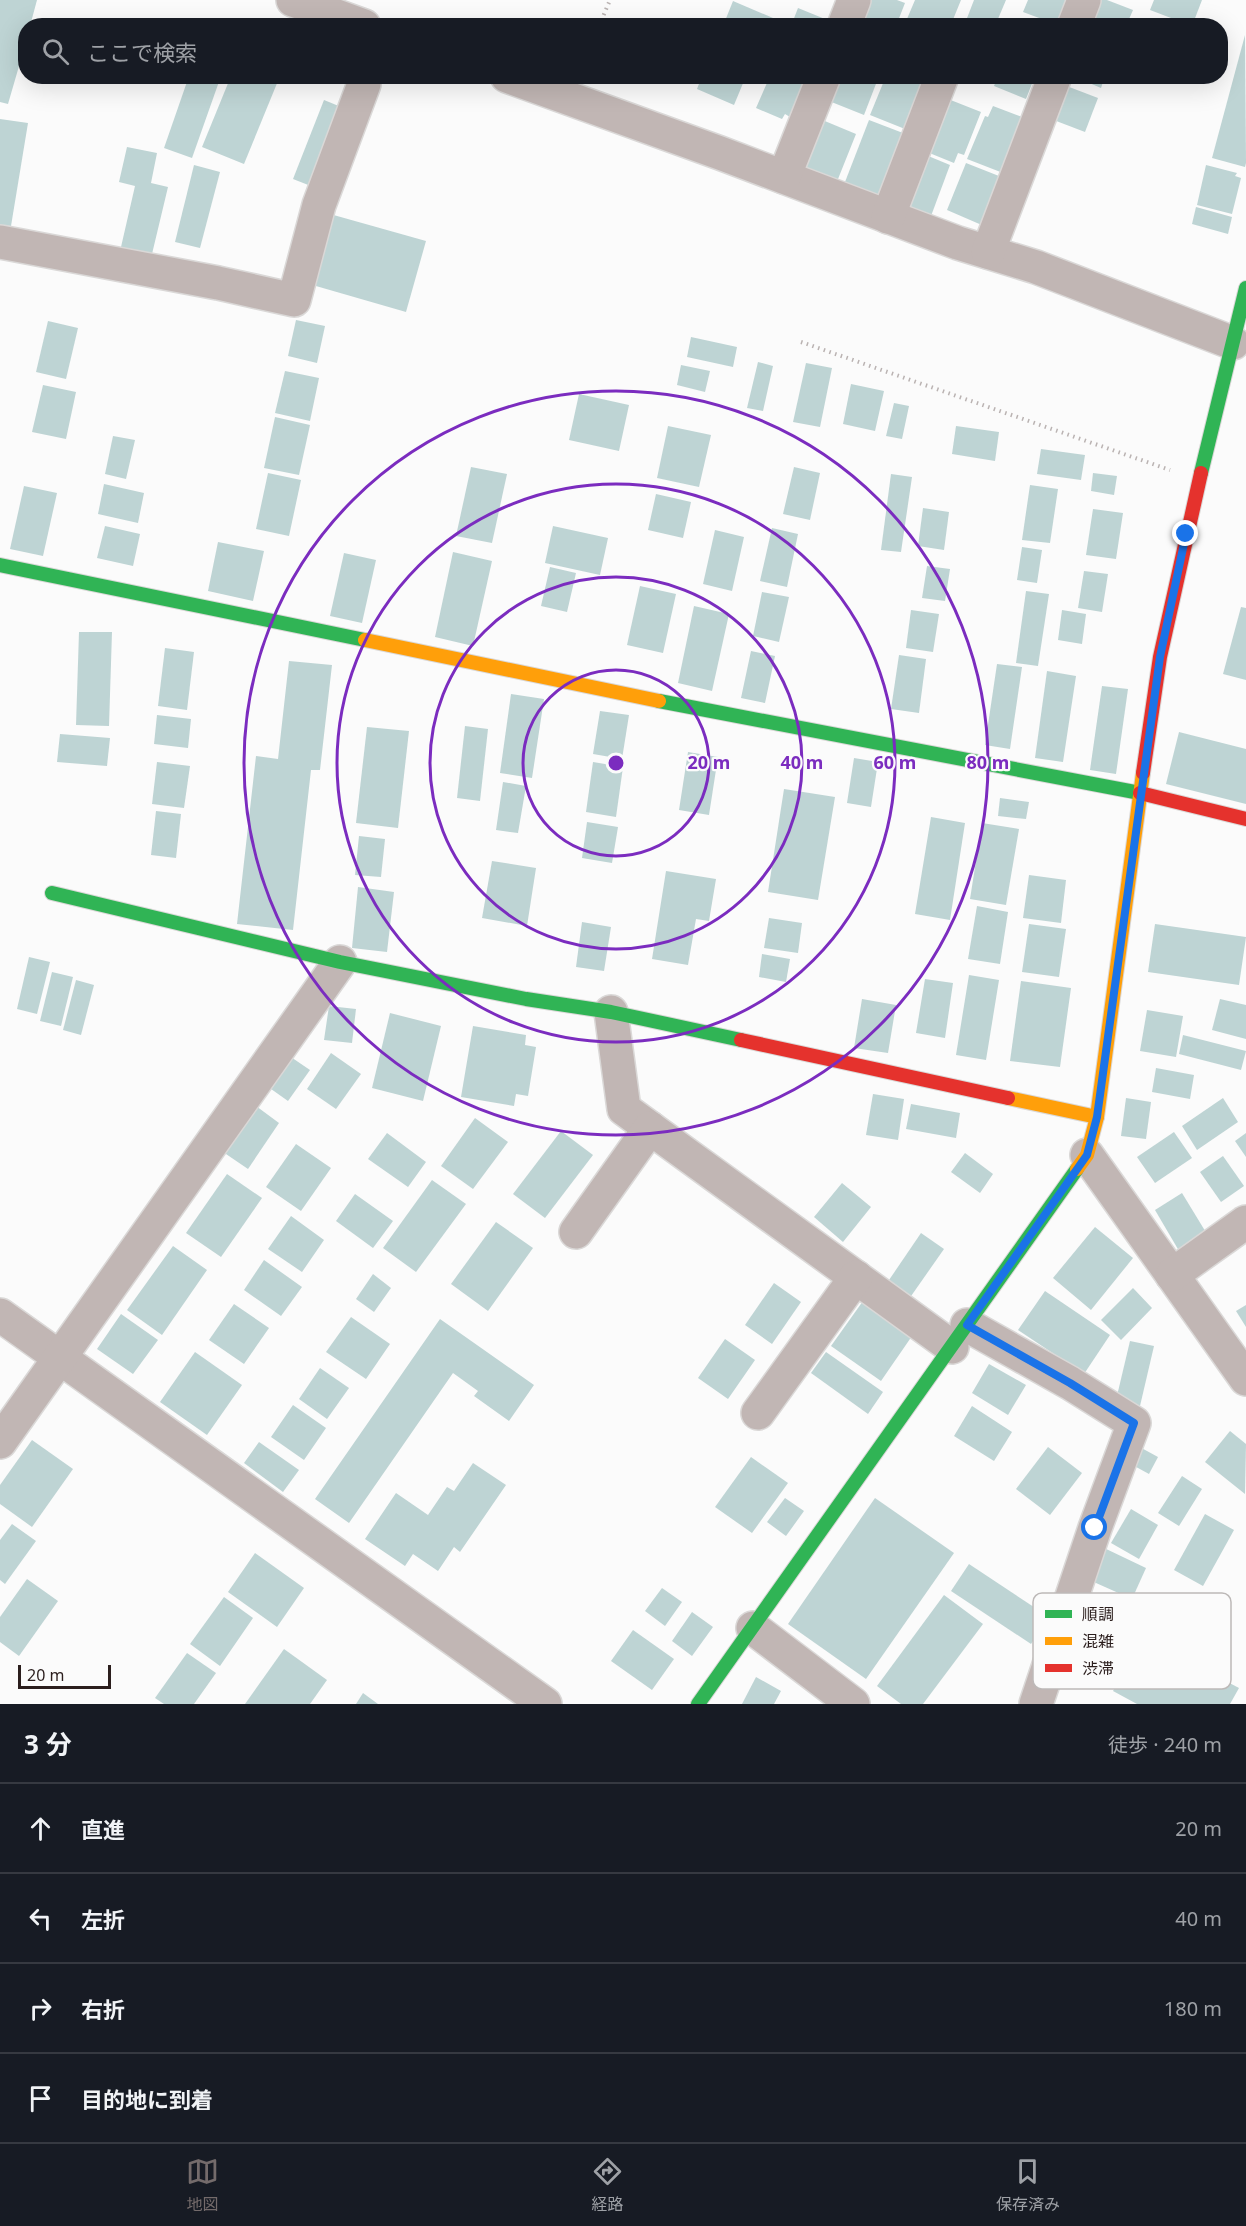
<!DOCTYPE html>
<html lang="ja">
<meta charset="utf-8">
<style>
:root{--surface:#171b24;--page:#20242c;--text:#f1f3f6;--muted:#9ea1a6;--line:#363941;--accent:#746b6b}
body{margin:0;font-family:"Noto Sans","Noto Sans JP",sans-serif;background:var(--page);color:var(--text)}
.scale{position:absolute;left:18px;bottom:15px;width:93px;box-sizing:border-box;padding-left:6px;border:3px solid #2b1e1d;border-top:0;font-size:16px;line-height:21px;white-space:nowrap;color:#2b1e1d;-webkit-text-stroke:4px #fbfbfb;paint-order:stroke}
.stop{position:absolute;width:18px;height:18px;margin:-14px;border:4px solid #1a73e8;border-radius:50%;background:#fff}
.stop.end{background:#1a73e8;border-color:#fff;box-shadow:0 2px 6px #0008}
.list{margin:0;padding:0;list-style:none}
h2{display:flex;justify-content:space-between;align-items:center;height:78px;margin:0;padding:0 24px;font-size:26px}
h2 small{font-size:20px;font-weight:400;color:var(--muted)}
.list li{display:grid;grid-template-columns:39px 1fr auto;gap:18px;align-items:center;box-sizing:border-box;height:90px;padding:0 24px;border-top:2px solid var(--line)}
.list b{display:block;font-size:22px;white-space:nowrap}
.list em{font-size:20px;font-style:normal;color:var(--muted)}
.icon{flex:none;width:33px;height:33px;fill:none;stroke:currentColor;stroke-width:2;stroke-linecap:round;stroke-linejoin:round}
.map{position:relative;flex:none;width:1246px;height:1704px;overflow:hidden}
.search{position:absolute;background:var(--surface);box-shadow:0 6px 24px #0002;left:18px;right:18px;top:18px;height:66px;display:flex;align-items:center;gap:15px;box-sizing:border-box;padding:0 21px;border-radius:24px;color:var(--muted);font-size:22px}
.sheet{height:438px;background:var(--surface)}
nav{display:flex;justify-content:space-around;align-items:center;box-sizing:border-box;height:84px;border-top:2px solid var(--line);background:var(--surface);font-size:16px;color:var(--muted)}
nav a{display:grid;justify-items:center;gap:3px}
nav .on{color:var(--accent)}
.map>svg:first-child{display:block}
.building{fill:#bed4d4}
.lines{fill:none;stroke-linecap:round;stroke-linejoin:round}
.street-casing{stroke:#dad8d7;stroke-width:36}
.fast-casing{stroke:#dad8d7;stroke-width:16}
.slow-casing{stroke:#dad8d7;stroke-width:16}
.jam-casing{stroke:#dad8d7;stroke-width:16}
.path{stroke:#bab3b2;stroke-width:4;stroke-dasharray:1.5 4.5;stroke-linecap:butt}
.street{stroke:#c1b6b4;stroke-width:33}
.fast{stroke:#30b455;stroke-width:14}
.slow{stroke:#ff9f0a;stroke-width:14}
.jam{stroke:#e5322d;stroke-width:14}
.route{stroke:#1a73e8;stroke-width:8}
.ring{fill:none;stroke:#7b2cbf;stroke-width:3}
.key{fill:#fbfbfb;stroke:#bdb9b8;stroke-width:1.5}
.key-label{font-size:16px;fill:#2b1e1d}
.centre{fill:#7b2cbf;stroke:#fbfbfb;stroke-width:3}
.ring-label{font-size:18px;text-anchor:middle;font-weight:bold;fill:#7b2cbf;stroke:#fbfbfb;stroke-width:4.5;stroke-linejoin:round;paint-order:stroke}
</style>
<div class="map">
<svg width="1246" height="1704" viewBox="0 0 1246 1704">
<rect width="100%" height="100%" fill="#fbfbfb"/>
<!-- building -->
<g class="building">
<path d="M0 0H37L30 26H26V42L8 104 0 102Z"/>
<path d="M869 0H897L905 3 896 26H859Z"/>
<path d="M915 0H961L952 22 945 19 942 26H904Z"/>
<path d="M974 0H1006L995 26H964Z"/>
<path d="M1028 0H1067L1058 25 1023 12Z"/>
<path d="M1096 0H1107L1133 10 1126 26H1086Z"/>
<path d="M1154 0H1202L1192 26 1150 10Z"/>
<path d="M733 1 780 21 778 26H723Z"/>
<path d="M798 8 825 19 823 23 828 26H791Z"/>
<path d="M1245 35 1246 163 1245 167 1212 158Z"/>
<path d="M189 76H221L192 158 164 148Z"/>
<path d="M231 76H280L244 164 202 147Z"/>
<path d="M702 76H746L734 105 697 89Z"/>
<path d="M770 76H801L799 80 805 83 790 117 785 114 782 119 756 108Z"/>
<path d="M839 76H879L864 115 829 101Z"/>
<path d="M886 76 925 78 905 129 870 115Z"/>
<path d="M998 76H1035L1026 99 994 86Z"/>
<path d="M1073 76H1105L1101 88Z"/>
<path d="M1064 85 1098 98 1085 132 1051 119Z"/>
<path d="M943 97 981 112 964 155 958 153 954 163 922 150Z"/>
<path d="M324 100 351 111 321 190 293 179Z"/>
<path d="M993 106 1025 118 1003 173 967 159 985 116 988 117Z"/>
<path d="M0 119 28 123 11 226 0 225Z"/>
<path d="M820 119 856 134 836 184 800 170Z"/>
<path d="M869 120 903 133 879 195 845 182Z"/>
<path d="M127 147 157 153 151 183 168 187 152 254 121 247 135 186 119 182Z"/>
<path d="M921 153 950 165 931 216 901 204Z"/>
<path d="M966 163 1004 178 984 226 947 210Z"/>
<path d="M194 165 220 172 200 248 175 242Z"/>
<path d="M1206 165 1237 173 1235 176 1241 178 1232 214 1197 205Z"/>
<path d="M1196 207 1232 217 1228 234 1192 224Z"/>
<path d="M330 214 426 241 406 312 309 284Z"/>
<path d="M296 320 325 326 317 363 288 356Z"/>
<path d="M48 321 78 328 66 379 36 372Z"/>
<path d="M691 337 737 347 733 367 687 357Z"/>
<path d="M758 362 773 366 763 411 747 408Z"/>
<path d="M806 363 832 368 820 427 793 422Z"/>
<path d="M681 365 710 371 705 392 677 385Z"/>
<path d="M285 371 319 378 310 421 275 413Z"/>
<path d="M851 384 884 391 875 431 843 424Z"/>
<path d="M43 385 76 392 66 439 32 432Z"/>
<path d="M579 394 629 405 619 451 569 440Z"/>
<path d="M894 403 909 406 902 439 886 436Z"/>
<path d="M275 417 310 425 299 475 264 468Z"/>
<path d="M668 426 711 435 699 487 657 478Z"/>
<path d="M956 426 999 432 995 461 952 454Z"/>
<path d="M113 436 135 440 126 479 105 474Z"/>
<path d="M1041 449 1085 455 1081 480 1037 474Z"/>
<path d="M471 467 507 474 492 543 456 536Z"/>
<path d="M794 467 820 473 810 520 783 514Z"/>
<path d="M268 473 301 480 289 536 256 529Z"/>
<path d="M1093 473 1117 476 1114 495 1091 491Z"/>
<path d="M891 474 912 477 901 552 881 550Z"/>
<path d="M104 484 144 493 138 523 98 514Z"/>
<path d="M1030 485 1058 489 1050 543 1022 540Z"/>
<path d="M24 486 57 493 43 556 10 549Z"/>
<path d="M656 494 691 502 683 538 648 530Z"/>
<path d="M923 508 949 512 944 550 918 546Z"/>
<path d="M1093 509 1123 513 1116 559 1086 555Z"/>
<path d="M105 526 140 534 133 566 97 558Z"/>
<path d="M553 526 608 538 600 575 545 563Z"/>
<path d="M772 528 798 534 787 587 760 581Z"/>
<path d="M715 530 744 537 732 591 703 584Z"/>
<path d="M218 542 264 551 253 601 208 591Z"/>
<path d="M1022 547 1042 550 1037 583 1017 580Z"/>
<path d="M453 552 492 561 473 646 435 637Z"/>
<path d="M344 553 376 560 362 623 330 616Z"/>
<path d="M927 566 950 569 945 601 922 598Z"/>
<path d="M550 567 576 573 567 612 541 606Z"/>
<path d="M1084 571 1108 574 1102 612 1078 608Z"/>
<path d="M640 586 676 594 663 653 627 645Z"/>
<path d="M1026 591 1049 594 1038 666 1016 663Z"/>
<path d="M762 592 789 597 779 642 753 636Z"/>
<path d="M694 606 729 614 712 691 678 683Z"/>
<path d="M1241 607 1246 608V680L1223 674Z"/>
<path d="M911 610 939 614 933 652 906 648Z"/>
<path d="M1062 610 1086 614 1082 644 1058 640Z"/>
<path d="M79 632H112L109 726 76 725Z"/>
<path d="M165 648 194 652 187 710 158 706Z"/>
<path d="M751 651 775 656 765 703 741 698Z"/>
<path d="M899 655 926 659 919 713 891 709Z"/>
<path d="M289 661 332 665 320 770H311L293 930 237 924 256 756 278 759Z"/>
<path d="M997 664 1022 667 1010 749 985 745Z"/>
<path d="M1047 671 1076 676 1063 762 1035 758Z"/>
<path d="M1102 686 1128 689 1116 774 1090 770Z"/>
<path d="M511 694 544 699 532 778 500 773Z"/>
<path d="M600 711 629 715 622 759 593 754Z"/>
<path d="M157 715 191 719 188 748 154 744Z"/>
<path d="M465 726 488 729 480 801 457 798Z"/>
<path d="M367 727 409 731 398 828 356 823Z"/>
<path d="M1179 732 1246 749V804L1166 784Z"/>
<path d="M60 734 110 738 107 766 57 762Z"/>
<path d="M688 752 718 757 709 815 679 810Z"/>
<path d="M854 758 878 762 871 807 847 803Z"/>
<path d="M157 762 190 766 184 808 152 804Z"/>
<path d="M593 762 623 767 616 817 586 812Z"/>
<path d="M503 782 526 786 518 833 496 830Z"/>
<path d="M784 789 835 797 818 900 768 892Z"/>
<path d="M1000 798 1029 802 1026 819 998 816Z"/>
<path d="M156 811 181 814 176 858 151 855Z"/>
<path d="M931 817 965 823 950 920 915 914Z"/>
<path d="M587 822 618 827 612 863 582 858Z"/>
<path d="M982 823 1019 829 1006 905 970 899Z"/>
<path d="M359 836 385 839 381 877 355 875Z"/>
<path d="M492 861 536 868 527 926 482 918Z"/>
<path d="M666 871 716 879 709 921 696 919 688 965 652 959Z"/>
<path d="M1029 875 1066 880 1061 923 1023 918Z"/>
<path d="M358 887 394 892 387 952 352 948Z"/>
<path d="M977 906 1008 912 1000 964 968 959Z"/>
<path d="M769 918 802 923 798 953 764 948Z"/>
<path d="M582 922 611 927 604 971 576 967Z"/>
<path d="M1029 924 1066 929 1059 977 1022 972Z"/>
<path d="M1155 924 1246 937 1239 985 1148 972Z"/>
<path d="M762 954 790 959 786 982 759 977Z"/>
<path d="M29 957 50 962 37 1014 17 1009Z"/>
<path d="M52 972 73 977 61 1026 40 1021Z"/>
<path d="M969 975 999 980 986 1060 956 1055Z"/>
<path d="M925 979 953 983 945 1038 916 1033Z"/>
<path d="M76 980 94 985 81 1035 63 1030Z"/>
<path d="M1021 981 1071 988 1060 1067 1010 1061Z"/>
<path d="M862 999 896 1005 888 1053 854 1048Z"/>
<path d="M1220 999 1246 1005V1039L1212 1030Z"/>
<path d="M329 1006 356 1009 352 1043 324 1040Z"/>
<path d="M1147 1010 1183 1016 1176 1057 1140 1051Z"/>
<path d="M390 1013 441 1026 423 1101 372 1088Z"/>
<path d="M473 1026 526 1035 525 1045 536 1047 528 1096 516 1094 514 1106 461 1097Z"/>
<path d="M1183 1035 1246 1051 1241 1070 1179 1054Z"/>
<path d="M285 1053 310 1070 288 1101 264 1084Z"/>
<path d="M331 1053 361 1074 336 1109 307 1089Z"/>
<path d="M1156 1068 1194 1075 1190 1099 1152 1092Z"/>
<path d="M873 1094 904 1099 898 1140 866 1135Z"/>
<path d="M1126 1098 1151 1102 1146 1139 1121 1136Z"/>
<path d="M1223 1098 1238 1122 1197 1150 1182 1126Z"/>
<path d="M911 1104 960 1113 956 1138 906 1129Z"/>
<path d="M256 1106 279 1123 248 1169 223 1152Z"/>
<path d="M475 1118 508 1142 473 1189 441 1166Z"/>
<path d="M561 1131 593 1155 545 1218 513 1194Z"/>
<path d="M1174 1132 1192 1158 1155 1183 1137 1157Z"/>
<path d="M387 1133 426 1162 408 1187 368 1159Z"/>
<path d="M1246 1133V1157L1235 1141Z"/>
<path d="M296 1144 331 1168 301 1211 266 1187Z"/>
<path d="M965 1153 993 1174 980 1193 951 1172Z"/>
<path d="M1223 1156 1244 1186 1221 1202 1200 1172Z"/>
<path d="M227 1174 262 1198 221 1257 186 1233Z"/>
<path d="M432 1180 466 1204 416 1272 383 1248Z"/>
<path d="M842 1183 871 1207 843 1242 814 1217Z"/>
<path d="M1182 1193 1210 1239 1182 1256 1155 1210Z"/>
<path d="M355 1194 393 1221 373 1248 336 1221Z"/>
<path d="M291 1216 324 1240 302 1272 268 1249Z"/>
<path d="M496 1222 533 1248 488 1311 451 1284Z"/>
<path d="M1095 1227 1133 1258 1091 1310 1053 1278Z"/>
<path d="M921 1233 944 1249 909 1299 887 1283Z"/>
<path d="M173 1246 207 1270 162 1335 127 1310Z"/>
<path d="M264 1260 302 1287 281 1316 244 1290Z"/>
<path d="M373 1274 391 1288 374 1312 356 1299Z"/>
<path d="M774 1283 801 1302 772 1344 745 1325Z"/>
<path d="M1133 1288 1152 1308 1121 1340 1101 1320Z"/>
<path d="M1045 1291 1110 1335 1084 1374 1018 1330Z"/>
<path d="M863 1301 912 1336 881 1381 831 1346Z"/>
<path d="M234 1304 269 1328 244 1364 209 1340Z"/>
<path d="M1246 1305V1327L1236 1311Z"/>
<path d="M121 1314 158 1340 133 1374 97 1349Z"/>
<path d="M351 1317 390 1344 366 1379 326 1352Z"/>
<path d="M440 1319 534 1385 509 1421 474 1396 478 1391 453 1373 349 1523 315 1499Z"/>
<path d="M725 1339 755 1360 728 1399 698 1378Z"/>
<path d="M1130 1341 1154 1346 1140 1406 1116 1400Z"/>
<path d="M195 1352 242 1385 207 1435 160 1402Z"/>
<path d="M826 1352 883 1392 868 1414 811 1373Z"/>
<path d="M989 1364 1026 1385 1008 1415 972 1393Z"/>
<path d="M320 1368 349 1388 327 1419 299 1399Z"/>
<path d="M293 1405 326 1428 304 1460 271 1437Z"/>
<path d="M972 1406 1012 1432 994 1461 954 1436Z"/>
<path d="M1230 1431 1246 1444 1245 1494 1205 1462Z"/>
<path d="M32 1440 73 1469 32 1527 0 1504V1485Z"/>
<path d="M259 1442 299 1470 283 1492 244 1463Z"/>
<path d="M1136 1445 1158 1457 1149 1474 1127 1462Z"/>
<path d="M1048 1447 1082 1473 1050 1515 1016 1489Z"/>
<path d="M751 1457 788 1483 752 1533 715 1507Z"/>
<path d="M473 1463 506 1485 460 1552 454 1547 438 1571 413 1554 405 1566 365 1539 396 1493 428 1515 447 1487 454 1491Z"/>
<path d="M1182 1476 1202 1489 1179 1526 1158 1513Z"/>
<path d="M785 1498 804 1511 786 1536 767 1522Z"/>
<path d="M875 1498 954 1553 866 1679 788 1624Z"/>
<path d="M1131 1509 1158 1525 1139 1559 1111 1543Z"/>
<path d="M1205 1514 1234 1530 1203 1586 1174 1570Z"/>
<path d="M12 1524 36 1541 5 1584 0 1580V1540Z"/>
<path d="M1102 1547 1146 1568 1132 1599 1087 1579Z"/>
<path d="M255 1553 304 1588 277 1627 228 1592Z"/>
<path d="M969 1564 1049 1617 1031 1644 951 1591Z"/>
<path d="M27 1579 58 1601 19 1656 0 1642V1617Z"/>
<path d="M662 1588 682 1602 665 1626 645 1611Z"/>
<path d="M944 1595 983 1624 923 1704H901L877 1686Z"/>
<path d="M224 1597 253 1618 220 1666 190 1644Z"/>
<path d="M692 1612 713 1627 692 1656 672 1641Z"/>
<path d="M633 1630 674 1659 652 1690 611 1661Z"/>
<path d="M1142 1637 1239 1688 1230 1704H1137L1113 1691Z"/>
<path d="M284 1649 327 1680 310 1704H245Z"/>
<path d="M187 1653 216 1673 194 1704H164L155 1698Z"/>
<path d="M756 1677 781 1691 774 1704H742Z"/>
<path d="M363 1693 378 1704H356Z"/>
</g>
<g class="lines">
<!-- street casing -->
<g class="street-casing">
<g id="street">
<path d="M293 0 364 26"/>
<path d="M844 26 854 0"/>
<path d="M1074 26 1084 0"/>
<path d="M507 76 720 153 958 243 1036 267 1233 343"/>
<path d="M784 177 824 76"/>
<path d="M888 217 942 76"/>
<path d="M0 242 218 283 294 300 319 205 364 84"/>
<path d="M988 252 1055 76"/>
<path d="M611 1012 624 1109 650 1128"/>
<path d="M1087 1155 1246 1379"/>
<path d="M576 1232 650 1128 952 1347"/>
<path d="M1172 1275 1246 1222"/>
<path d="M0 1315 545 1704"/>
<path d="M967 1325 1070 1383 1134 1423 1095 1528 1036 1704"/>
<path d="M758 1413 856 1277"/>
<path d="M0 1442 340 962"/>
<path d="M753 1628 853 1704"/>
</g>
</g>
<!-- fast casing -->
<g class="fast-casing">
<g id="fast">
<path d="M1201 473 1246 288"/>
<path d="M0 565 365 640"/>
<path d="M659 701 1140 793"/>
<path d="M52 893 340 962 526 999 611 1012 741 1040"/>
<path d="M698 1704 1077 1169"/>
</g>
</g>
<!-- slow casing -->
<g class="slow-casing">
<g id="slow">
<path d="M365 640 659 701"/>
<path d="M1008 1098 1097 1117"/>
<path d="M1077 1169 1087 1155 1097 1117 1143 773"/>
</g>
</g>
<!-- jam casing -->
<g class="jam-casing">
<g id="jam">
<path d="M1143 773 1160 657 1201 473"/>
<path d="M1140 793 1246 819"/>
<path d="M741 1040 1008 1098"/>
</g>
</g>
<!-- path -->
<g class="path">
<path d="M599 26 610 0"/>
<path d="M801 342 1170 470"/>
</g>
<!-- street -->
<use href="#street" class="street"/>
<!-- fast -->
<use href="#fast" class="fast"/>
<!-- slow -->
<use href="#slow" class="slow"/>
<!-- jam -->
<use href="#jam" class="jam"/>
</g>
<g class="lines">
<!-- route -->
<path class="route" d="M1095 1528 1134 1423 1070 1383 967 1325 1087 1155 1097 1117 1160 657 1186 534"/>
</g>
<!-- distance rings -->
<g class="ring">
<circle cx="616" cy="763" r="93"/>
<circle cx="616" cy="763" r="186"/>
<circle cx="616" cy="763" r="279"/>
<circle cx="616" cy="763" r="372"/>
</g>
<!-- legend -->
<rect x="1033" y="1593" width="198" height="96" rx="9" class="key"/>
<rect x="1045" y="1610" width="27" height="8" fill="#30b455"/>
<rect x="1045" y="1637" width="27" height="8" fill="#ff9f0a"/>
<rect x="1045" y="1664" width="27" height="8" fill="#e5322d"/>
<g class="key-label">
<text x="1082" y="1620">順調</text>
<text x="1082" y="1647">混雑</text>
<text x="1082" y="1674">渋滞</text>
</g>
<circle cx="616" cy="763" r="9" class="centre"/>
<g class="ring-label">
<text x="709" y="769">20 m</text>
<text x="802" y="769">40 m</text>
<text x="895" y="769">60 m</text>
<text x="988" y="769">80 m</text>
</g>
</svg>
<div class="scale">20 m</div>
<div class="stop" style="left:1095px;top:1528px"></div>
<div class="stop end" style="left:1186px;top:534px"></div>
<div class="search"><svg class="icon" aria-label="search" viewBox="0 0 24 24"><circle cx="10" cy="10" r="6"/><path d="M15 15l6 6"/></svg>ここで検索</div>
</div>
<section class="sheet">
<h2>3 分<small>徒歩 · 240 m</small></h2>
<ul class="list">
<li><svg class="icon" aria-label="ahead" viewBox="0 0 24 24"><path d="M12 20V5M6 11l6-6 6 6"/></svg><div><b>直進</b></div><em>20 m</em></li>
<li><svg class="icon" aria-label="left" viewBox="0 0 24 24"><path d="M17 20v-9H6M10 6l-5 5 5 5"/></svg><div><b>左折</b></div><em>40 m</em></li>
<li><svg class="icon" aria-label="right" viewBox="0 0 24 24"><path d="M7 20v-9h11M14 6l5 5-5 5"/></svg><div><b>右折</b></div><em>180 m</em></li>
<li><svg class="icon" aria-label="arrive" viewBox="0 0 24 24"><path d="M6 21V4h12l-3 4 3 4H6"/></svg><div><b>目的地に到着</b></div></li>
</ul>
</section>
<nav>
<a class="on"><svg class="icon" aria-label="map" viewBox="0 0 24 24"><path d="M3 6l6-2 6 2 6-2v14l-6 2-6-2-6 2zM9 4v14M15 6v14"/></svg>地図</a>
<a><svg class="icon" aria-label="directions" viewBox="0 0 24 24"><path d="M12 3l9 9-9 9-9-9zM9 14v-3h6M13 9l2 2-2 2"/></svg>経路</a>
<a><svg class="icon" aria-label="saved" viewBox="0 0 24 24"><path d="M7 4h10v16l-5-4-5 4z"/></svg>保存済み</a>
</nav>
